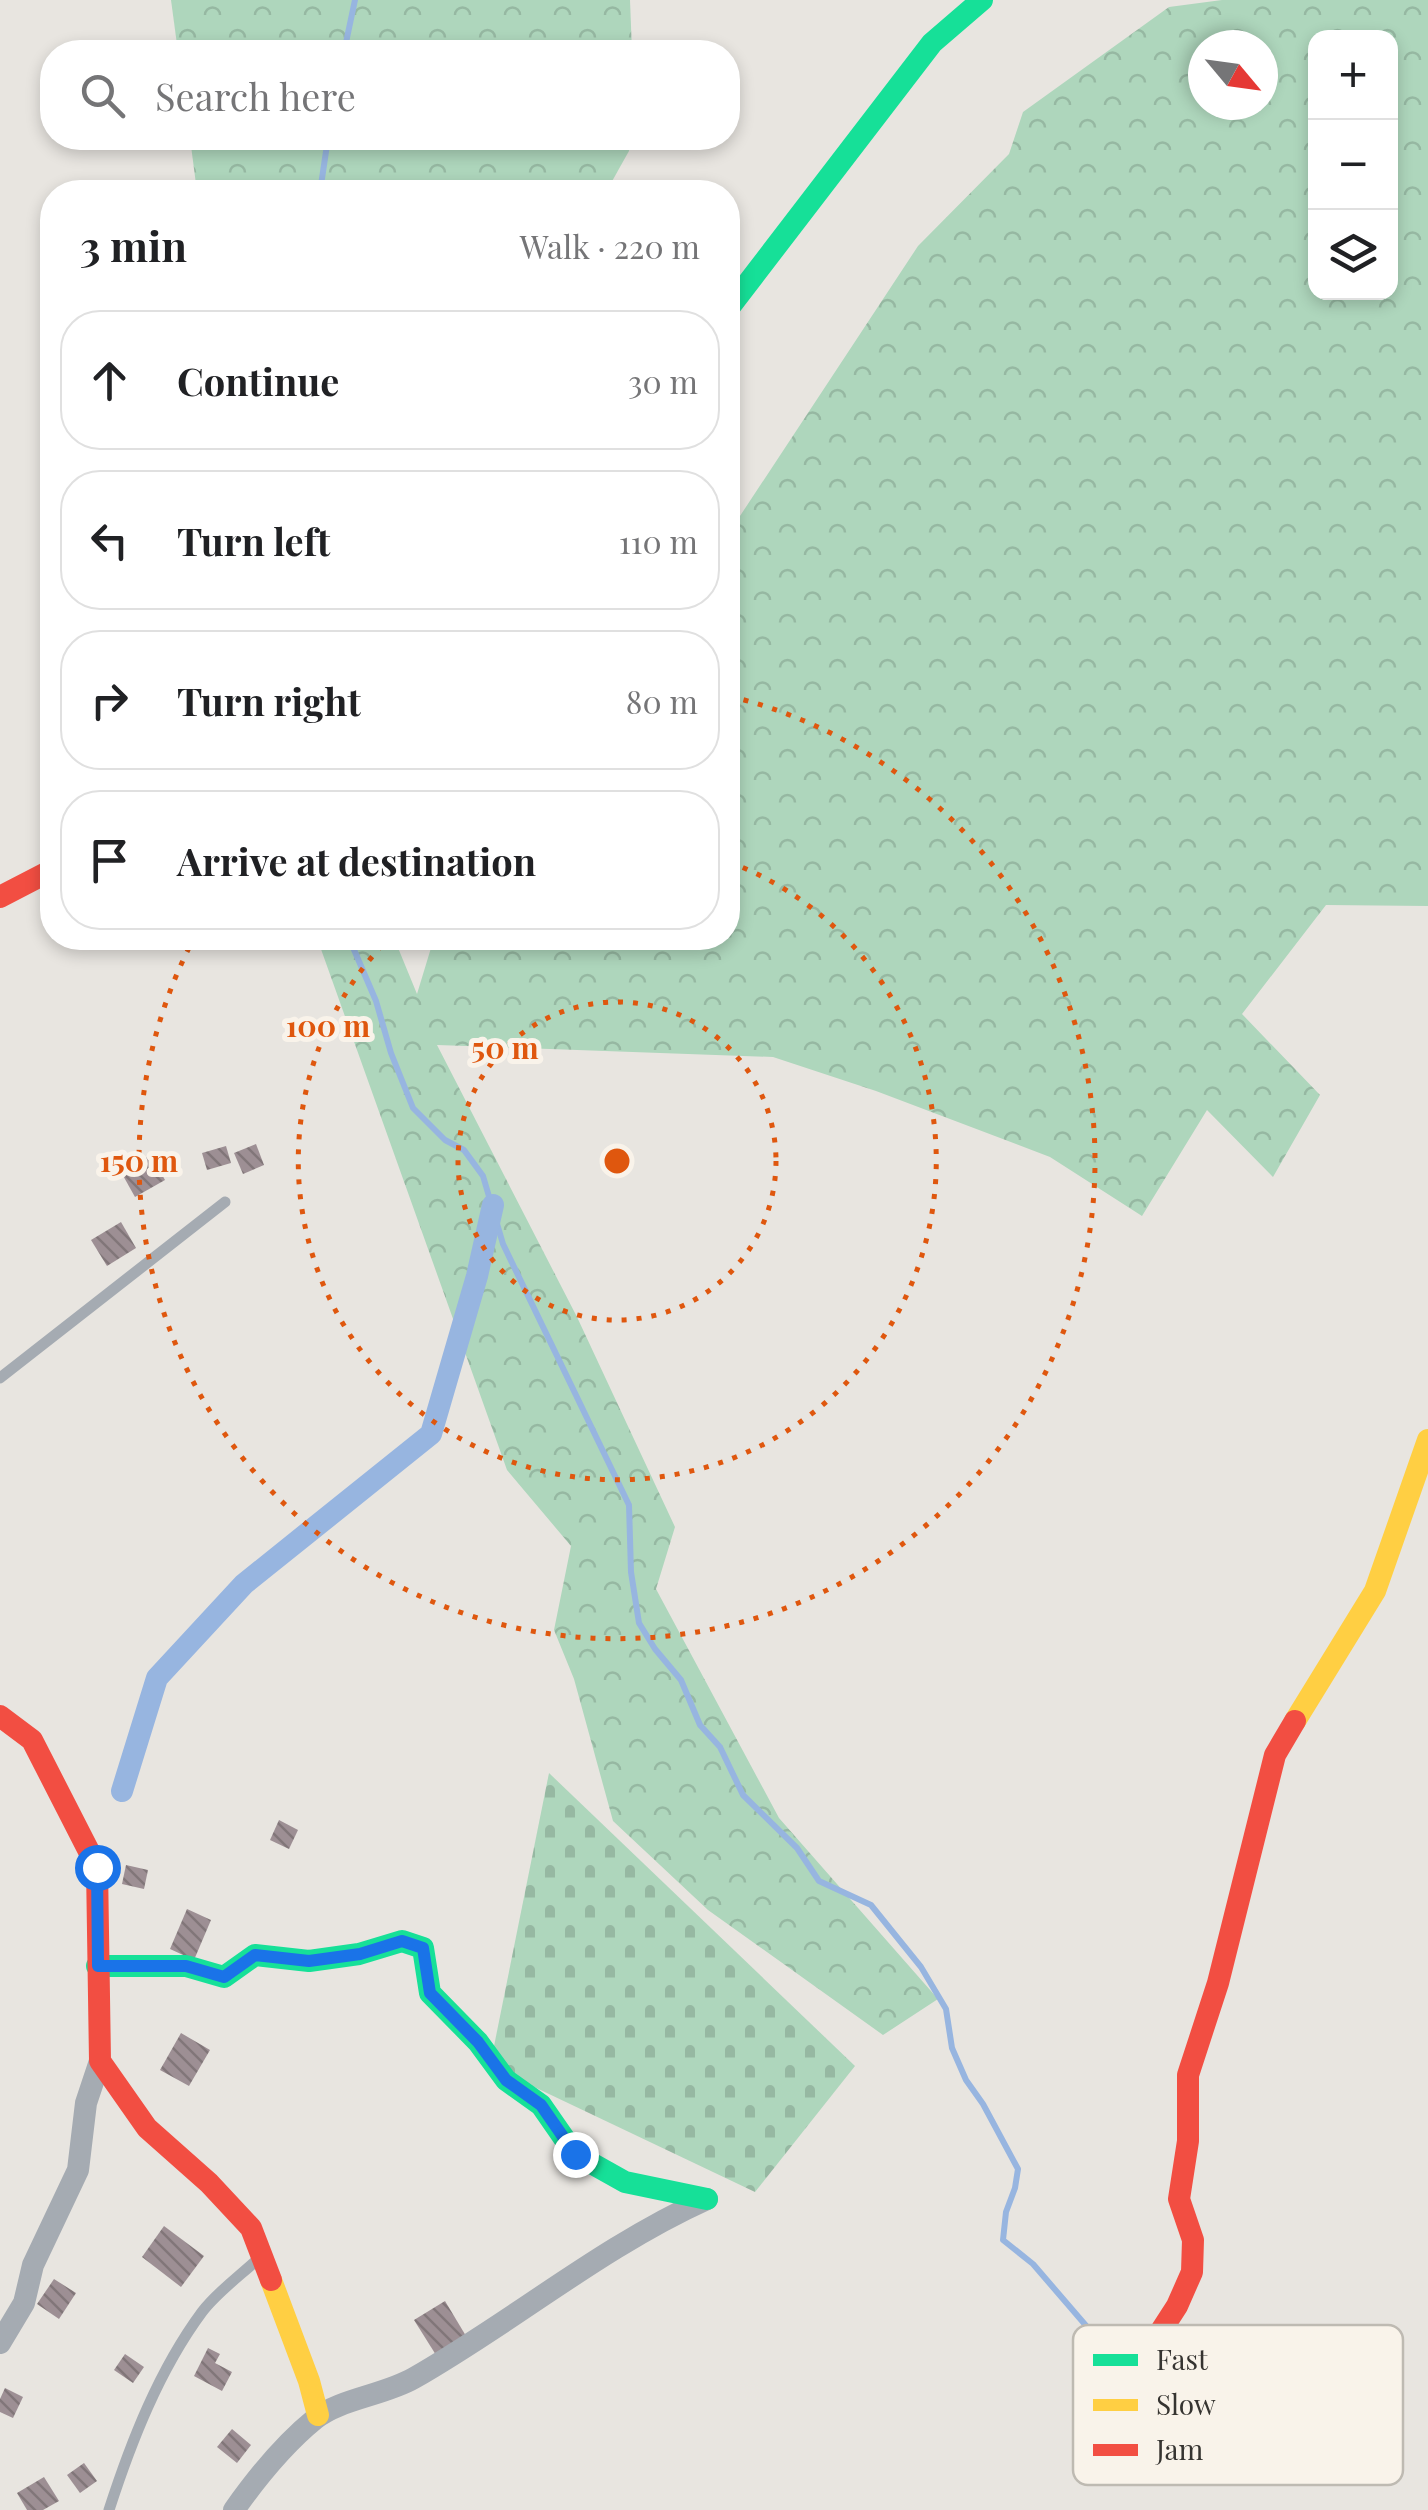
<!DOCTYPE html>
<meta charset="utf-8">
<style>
:root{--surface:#fff;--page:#f6f6f6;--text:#202124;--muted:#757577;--line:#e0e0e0}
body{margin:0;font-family:"Playfair Display",serif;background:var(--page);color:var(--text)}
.controls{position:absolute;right:30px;top:30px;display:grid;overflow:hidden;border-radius:20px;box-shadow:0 5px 15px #0003}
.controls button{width:90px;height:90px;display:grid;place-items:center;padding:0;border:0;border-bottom:2px solid var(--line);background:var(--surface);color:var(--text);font:50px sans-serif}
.compass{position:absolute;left:1188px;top:30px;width:90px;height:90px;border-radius:50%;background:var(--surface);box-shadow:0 5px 15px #0003;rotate:119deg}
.stop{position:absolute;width:30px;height:30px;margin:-22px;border:8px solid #1a73e8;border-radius:50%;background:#fff}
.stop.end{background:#1a73e8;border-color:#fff;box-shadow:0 2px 10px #0008}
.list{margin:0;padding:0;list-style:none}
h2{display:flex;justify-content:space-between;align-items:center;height:130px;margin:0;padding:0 40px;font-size:42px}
h2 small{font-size:32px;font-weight:400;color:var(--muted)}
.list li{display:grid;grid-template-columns:65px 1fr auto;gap:30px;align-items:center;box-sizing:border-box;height:140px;margin:0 20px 20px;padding:0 20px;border:2px solid var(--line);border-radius:40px}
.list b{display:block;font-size:38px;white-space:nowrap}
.list em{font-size:32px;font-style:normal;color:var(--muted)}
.icon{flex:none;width:55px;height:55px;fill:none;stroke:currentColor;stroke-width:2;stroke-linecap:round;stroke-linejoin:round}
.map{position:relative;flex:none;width:1428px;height:2510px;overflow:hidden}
.search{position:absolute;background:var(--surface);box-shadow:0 5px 15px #0003;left:40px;top:40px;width:700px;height:110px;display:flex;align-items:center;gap:25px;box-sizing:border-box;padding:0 35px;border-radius:40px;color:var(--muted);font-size:38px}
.panel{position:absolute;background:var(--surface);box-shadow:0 5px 15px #0003;left:40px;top:180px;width:700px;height:770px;border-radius:40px}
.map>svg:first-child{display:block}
.forest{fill:url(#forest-crowns);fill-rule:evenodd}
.cemetery{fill:url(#cemetery-stones)}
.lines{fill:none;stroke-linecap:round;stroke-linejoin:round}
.stream{stroke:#97b5e0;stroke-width:6}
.canal{stroke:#97b5e0;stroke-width:22}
.building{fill:url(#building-back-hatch)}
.lane{stroke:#a5abb2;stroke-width:11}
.street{stroke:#a5abb2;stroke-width:22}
.fast{stroke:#16e098;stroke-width:22}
.slow{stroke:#ffcf43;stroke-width:22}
.jam{stroke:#f24e42;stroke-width:22}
.route{stroke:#1a73e8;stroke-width:12}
.ring{fill:none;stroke:#df570e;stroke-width:5;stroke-dasharray:5 10}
.key{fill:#f9f3ea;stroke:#bebab2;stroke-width:2.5}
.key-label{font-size:28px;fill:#363431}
.centre{fill:#df570e;stroke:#f9f3ea;stroke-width:5}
.ring-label{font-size:30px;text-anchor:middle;font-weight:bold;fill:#df570e;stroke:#f9f3ea;stroke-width:10;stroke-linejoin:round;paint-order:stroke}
</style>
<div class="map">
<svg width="1428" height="2510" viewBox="0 0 1428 2510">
<defs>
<pattern id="forest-crowns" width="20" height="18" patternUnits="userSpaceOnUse" patternTransform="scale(2.5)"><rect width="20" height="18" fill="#aed6bc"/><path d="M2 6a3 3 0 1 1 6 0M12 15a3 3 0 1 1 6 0" fill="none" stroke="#96b8a2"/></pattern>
<pattern id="cemetery-stones" width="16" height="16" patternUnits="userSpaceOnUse" patternTransform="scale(2.5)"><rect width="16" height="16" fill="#aed6bc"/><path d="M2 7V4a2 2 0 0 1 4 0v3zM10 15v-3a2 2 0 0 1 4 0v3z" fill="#96b8a2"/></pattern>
<pattern id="building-back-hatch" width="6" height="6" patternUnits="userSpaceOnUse" patternTransform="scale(2.5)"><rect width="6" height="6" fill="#9d8f94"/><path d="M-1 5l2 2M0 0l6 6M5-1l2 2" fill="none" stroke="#817679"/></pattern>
</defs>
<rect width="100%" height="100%" fill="#e8e5e0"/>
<!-- forest -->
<g class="forest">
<path d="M171 0H630L632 52H178Z"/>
<path d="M1222 0H1428V906L1326 905 1242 1014 1320 1095 1273 1177 1207 1110 1142 1216 1050 1157 876 1091 773 1057 437 1045 577 1317 675 1527 656 1589 779 1818 938 1999 883 2035 708 1910 613 1821 574 1679 554 1630 571 1546 507 1470 317 938H394L417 994 434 938H728V527L740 516 918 246 1009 154 1023 112 1169 7ZM1316 38H1390V292H1316ZM1203 45H1263V105H1203Z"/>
<path d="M190 138H631L629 151 606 192H197Z"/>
</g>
<!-- cemetery -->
<path class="cemetery" d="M549 1773 855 2066 755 2192 490 2066Z"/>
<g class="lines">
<!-- stream -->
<g class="stream">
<path d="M344 52 355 0"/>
<path d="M320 192 328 138"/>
<path d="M349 938 376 1001 391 1053 413 1108 445 1140 464 1150 483 1176 503 1244 629 1505 631 1572 639 1623 655 1649 681 1680 700 1725 720 1747 743 1795 797 1848 819 1881 871 1905 921 1967 946 2009 952 2048 966 2080 983 2104 1018 2169 1015 2188 1006 2212 1003 2240 1033 2264 1113 2357"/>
</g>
<!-- canal -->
<path class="canal" d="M122 1791 157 1678 244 1584 431 1434 477 1276 493 1205"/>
</g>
<!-- building -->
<g class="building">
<path d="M256 1144 264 1165 243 1174 234 1153Z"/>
<path d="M226 1146 231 1163 207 1170 202 1153Z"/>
<path d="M151 1155 165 1180 135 1197 121 1172Z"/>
<path d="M121 1222 136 1248 107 1266 91 1240Z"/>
<path d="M279 1820 298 1830 289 1849 270 1840Z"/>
<path d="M126 1865 148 1870 144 1889 122 1884Z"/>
<path d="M187 1909 211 1920 194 1960 170 1949Z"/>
<path d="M181 2033 210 2050 189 2086 160 2070Z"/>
<path d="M164 2226 204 2256 181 2287 142 2257Z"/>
<path d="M54 2279 76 2293 59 2319 37 2304Z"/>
<path d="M445 2301 466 2336 436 2355 414 2320Z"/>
<path d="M208 2348 220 2354 215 2363 232 2372 222 2391 194 2376Z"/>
<path d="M125 2354 144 2367 133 2383 114 2370Z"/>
<path d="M5 2388 23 2397 13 2418 0 2412V2399Z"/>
<path d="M232 2429 251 2445 237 2463 217 2447Z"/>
<path d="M84 2463 97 2481 80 2493 67 2475Z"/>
<path d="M44 2477 59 2501 43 2510H27L17 2493Z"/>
</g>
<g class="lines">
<!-- lane -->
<g class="lane">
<path d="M0 1378 225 1202"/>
<path d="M109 2510C131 2442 159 2370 202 2312 217 2292 241 2275 259 2258"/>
</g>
<!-- street -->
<g class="street">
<path d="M0 2343 24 2303 33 2265 78 2170 86 2103 100 2061"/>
<path d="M234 2510C258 2476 283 2445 315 2419 339 2399 385 2395 414 2378 514 2321 601 2247 707 2199"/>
</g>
<!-- fast -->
<g class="fast">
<path d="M728 309 932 43 982 0"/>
<path d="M97 1966H186L224 1977 255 1955 309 1961 359 1954 402 1941 423 1948 430 1993 478 2042 506 2080 541 2105 575 2154 625 2182 707 2199"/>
</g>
<!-- slow -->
<g class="slow">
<path d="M1295 1721 1375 1591 1428 1440"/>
<path d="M271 2280 309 2381 318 2415"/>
</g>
<!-- jam -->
<g class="jam">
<path d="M0 897 52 870"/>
<path d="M0 1716 32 1740 97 1867 100 2061 147 2128 209 2183 251 2228 271 2280"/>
<path d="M1130 2351 1157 2337 1177 2306 1192 2272 1193 2240 1179 2199 1188 2141V2075L1218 1983 1275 1755 1295 1721"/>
</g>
</g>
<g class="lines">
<!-- route -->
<path class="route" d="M97 1867 98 1966H186L224 1977 255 1955 309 1961 360 1954 402 1941 423 1948 430 1993 478 2042 506 2080 541 2105 575 2154"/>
</g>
<!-- distance rings -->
<g class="ring">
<circle cx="617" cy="1161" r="159"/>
<path d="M729 862A319 319 0 1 1 388 939"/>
<path d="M729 696A478 478 0 1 1 193 940"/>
</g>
<!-- legend -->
<rect x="1073" y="2325" width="330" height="160" rx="15" class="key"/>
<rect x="1093" y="2354" width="45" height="12" fill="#16e098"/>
<rect x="1093" y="2399" width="45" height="12" fill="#ffcf43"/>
<rect x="1093" y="2444" width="45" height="12" fill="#f24e42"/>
<g class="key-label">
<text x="1156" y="2370">Fast</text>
<text x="1156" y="2415">Slow</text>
<text x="1156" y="2460">Jam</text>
</g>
<circle cx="617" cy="1161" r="15" class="centre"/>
<g class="ring-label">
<text x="328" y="1037">100 m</text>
<text x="505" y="1059">50 m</text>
<text x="139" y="1172">150 m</text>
</g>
</svg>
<div class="controls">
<button>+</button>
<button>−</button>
<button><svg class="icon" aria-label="layers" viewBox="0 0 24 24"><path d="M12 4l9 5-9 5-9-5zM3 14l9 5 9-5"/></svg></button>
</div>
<svg class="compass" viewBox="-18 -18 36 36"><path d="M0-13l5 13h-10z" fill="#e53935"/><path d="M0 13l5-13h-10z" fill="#757577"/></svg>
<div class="stop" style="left:97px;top:1867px"></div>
<div class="stop end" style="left:575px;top:2154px"></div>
<div class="search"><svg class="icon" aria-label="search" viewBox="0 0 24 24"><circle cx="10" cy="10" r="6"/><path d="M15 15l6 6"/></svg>Search here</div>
<section class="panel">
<h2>3 min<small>Walk · 220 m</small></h2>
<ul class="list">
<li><svg class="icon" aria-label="ahead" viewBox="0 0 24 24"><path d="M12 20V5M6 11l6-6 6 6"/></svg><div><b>Continue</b></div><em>30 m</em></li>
<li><svg class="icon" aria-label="left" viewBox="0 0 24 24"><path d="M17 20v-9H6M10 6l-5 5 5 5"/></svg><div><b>Turn left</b></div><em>110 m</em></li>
<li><svg class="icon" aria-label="right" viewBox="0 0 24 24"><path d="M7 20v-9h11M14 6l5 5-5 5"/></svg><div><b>Turn right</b></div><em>80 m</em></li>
<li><svg class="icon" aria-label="arrive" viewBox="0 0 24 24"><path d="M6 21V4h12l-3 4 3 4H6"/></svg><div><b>Arrive at destination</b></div></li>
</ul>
</section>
</div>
